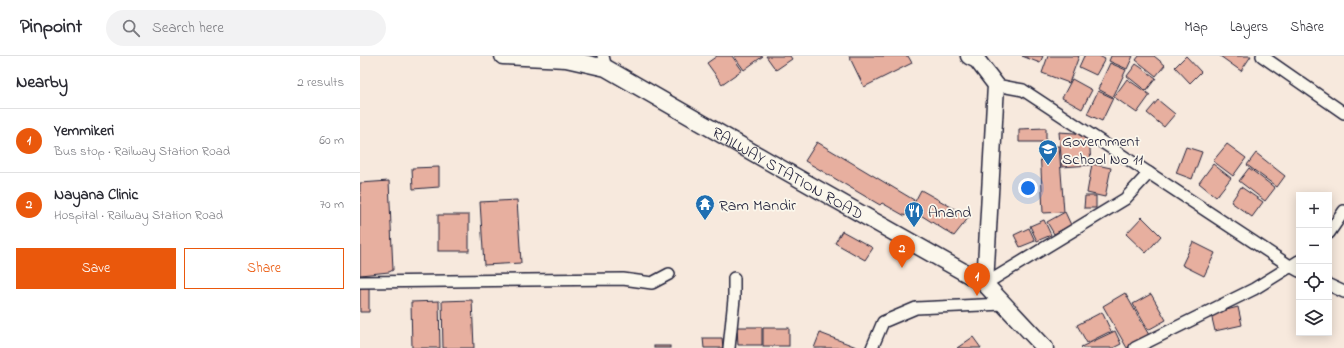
<!DOCTYPE html>
<meta charset="utf-8">
<style>
:root{--surface:#fff;--page:#f2f2f3;--text:#2b2b33;--muted:#7c7c81;--line:#e1e1e2;--accent:#ea580c}
body{margin:0;font-family:"Indie Flower",sans-serif;background:var(--page);color:var(--text)}
.controls{position:absolute;right:12px;bottom:12px;display:grid;overflow:hidden;border-radius:0px;box-shadow:0 2px 10px #0003}
.controls button{width:36px;height:36px;display:grid;place-items:center;padding:0;border:0;border-bottom:1px solid var(--line);background:var(--surface);color:var(--text);font:20px sans-serif}
.you{position:absolute;left:668px;top:132px;width:14px;height:14px;margin:-10px;border:3px solid #fff;border-radius:50%;background:#1a73e8;box-shadow:0 0 0 6px #1a73e833}
.badge{display:grid;place-items:center;width:26px;height:26px;border-radius:50%;background:var(--accent);color:#fff;font-size:13px;font-weight:700}
.pin{position:absolute;translate:-50% -33px;filter:drop-shadow(0 1px 2px #0008)}
.pin::after{content:'';position:absolute;top:21px;width:14px;height:12px;background:inherit;clip-path:polygon(0 0,100% 0,50% 100%)}
.list{margin:0;padding:0;list-style:none}
h2{display:flex;justify-content:space-between;align-items:center;height:52px;margin:0;padding:0 16px;font-size:17px}
h2 small{font-size:13px;font-weight:400;color:var(--muted)}
.list li{display:grid;grid-template-columns:26px 1fr auto;gap:12px;align-items:center;box-sizing:border-box;height:64px;padding:0 16px;border-top:1px solid var(--line)}
.list b{display:block;font-size:15px;white-space:nowrap}
.list p{margin:0;font-size:13px;white-space:nowrap;color:var(--muted)}
.list em{font-size:13px;font-style:normal;color:var(--muted)}
.actions{display:flex;gap:8px;padding:12px 16px}
.actions a{flex:1;padding:9px 0;border:1px solid var(--accent);border-radius:0px;text-align:center;font-size:14px;color:var(--accent)}
.actions .main{background:var(--accent);color:#fff}
.icon{flex:none;width:22px;height:22px;fill:none;stroke:currentColor;stroke-width:2;stroke-linecap:round;stroke-linejoin:round}
.map{position:relative;flex:none;width:984px;height:292px;overflow:hidden}
header{display:flex;align-items:center;gap:24px;box-sizing:border-box;height:56px;padding:0 20px;background:var(--surface);border-bottom:1px solid var(--line)}
header strong{font-size:19px}
nav{display:flex;gap:22px;margin-inline-start:auto;font-size:14px}
.search{width:280px;height:36px;background:var(--page);display:flex;align-items:center;gap:10px;box-sizing:border-box;padding:0 14px;border-radius:22px;color:var(--muted);font-size:15px}
main{display:flex}
aside{flex:1;background:var(--surface)}
.map>svg:first-child{display:block}
.building{fill:#e7af9f;stroke:#22223b}
.lines{fill:none;stroke-linecap:round;stroke-linejoin:round}
.street-casing{stroke:#22223b;stroke-width:14}
.secondary-casing{stroke:#22223b;stroke-width:19}
.street{stroke:#fbf7ec;stroke-width:11}
.secondary{stroke:#fbf7ec;stroke-width:16}
.labels{text-anchor:middle;stroke-width:3.5;stroke-linejoin:round;paint-order:stroke}
.poi-label{font-size:16px;fill:#22223b;stroke:#fbf7ec;text-anchor:start}
.street-label{font-size:16px;fill:#22223b;stroke:#fbf7ec}
</style>
<header>
<strong>Pinpoint</strong>
<div class="search"><svg class="icon" aria-label="search" viewBox="0 0 24 24"><circle cx="10" cy="10" r="6"/><path d="M15 15l6 6"/></svg>Search here</div>
<nav><a>Map</a><a>Layers</a><a>Share</a></nav>
</header>
<main>
<aside>
<h2>Nearby<small>2 results</small></h2>
<ul class="list">
<li><span class="badge">1</span><div><b>Yemmikeri</b><p>Bus stop · Railway Station Road</p></div><em>60 m</em></li>
<li><span class="badge">2</span><div><b>Nayana Clinic</b><p>Hospital · Railway Station Road</p></div><em>70 m</em></li>
</ul>
<div class="actions"><a class="main">Save</a><a>Share</a></div>
</aside>
<div class="map">
<svg width="984" height="292" viewBox="0 0 984 292">
<rect width="100%" height="100%" fill="#f7e9dd"/>
<filter id="ink" filterUnits="userSpaceOnUse"><feTurbulence type="fractalNoise" baseFrequency=".025" numOctaves="2"/><feDisplacementMap in="SourceGraphic" scale="8" xChannelSelector="R" yChannelSelector="G"/><feConvolveMatrix kernelMatrix="1 2 1 2 8 2 1 2 1" color-interpolation-filters="sRGB"/></filter>
<g filter="url(#ink)">
<!-- building -->
<g class="building">
<path d="M357 0H372L382 14 362 28 347 7Z"/>
<path d="M374 0H403L384 14Z"/>
<path d="M406 0H430L432 3 416 14Z"/>
<path d="M489 0H548L552 7 504 31Z"/>
<path d="M662 0H683L680 7Z"/>
<path d="M688 0H719L709 27 682 17Z"/>
<path d="M724 0H739L745 3 736 19 719 11Z"/>
<path d="M751 0H773L767 13 749 5Z"/>
<path d="M779 0H794L805 9 796 20 776 4Z"/>
<path d="M826 0 841 16 830 27 815 11Z"/>
<path d="M860 0H891L881 15Z"/>
<path d="M750 7 766 14 753 41 738 33Z"/>
<path d="M776 8 796 22 786 35 767 20Z"/>
<path d="M712 23 732 34 722 53 702 42Z"/>
<path d="M767 23 790 39 777 57 754 41Z"/>
<path d="M738 35 753 42 742 65 727 58Z"/>
<path d="M798 44 815 58 804 71 787 57Z"/>
<path d="M686 72V86H659V73Z"/>
<path d="M699 76 729 78 731 109 702 111Z"/>
<path d="M457 86 554 144 545 160 522 147 520 149 445 105Z"/>
<path d="M867 88 886 102 873 120 853 105Z"/>
<path d="M699 90 704 156 683 157 680 91Z"/>
<path d="M826 91 842 96 832 123 816 117Z"/>
<path d="M896 97 925 120 917 131 887 109Z"/>
<path d="M732 108 751 112 745 141 727 137Z"/>
<path d="M853 108 871 122 856 141 839 127Z"/>
<path d="M79 111V131L53 133 52 112Z"/>
<path d="M889 112 915 132 905 145 879 125Z"/>
<path d="M29 125 33 214 29 216 0 219V127Z"/>
<path d="M881 131 903 146 892 161 871 146Z"/>
<path d="M561 134 609 161 594 180 551 153Z"/>
<path d="M725 140H736V152H724Z"/>
<path d="M157 144 161 207 124 209 120 146Z"/>
<path d="M705 156 711 169 694 178 687 166Z"/>
<rect x="78" y="159" width="31" height="36"/>
<path d="M782 161 801 180 786 197 766 178Z"/>
<path d="M684 164 691 179 677 185 670 170Z"/>
<path d="M669 172 675 185 660 191 654 179Z"/>
<path d="M482 175 513 192 505 204 475 187Z"/>
<path d="M833 186 855 197 844 220 822 209Z"/>
<path d="M9 229V256H0V230Z"/>
<path d="M765 237 789 279 767 292 743 250Z"/>
<path d="M791 238 806 264 788 274 773 248Z"/>
<path d="M112 244 114 292H83L82 245Z"/>
<path d="M79 245 80 292H52L51 246Z"/>
<path d="M878 251 882 269 855 275 851 258Z"/>
<path d="M742 256 751 275 727 287 717 269Z"/>
<path d="M377 271H402V289H378Z"/>
<rect x="403" y="272" width="26" height="18"/>
<path d="M755 275 761 288 753 292H722L721 291Z"/>
<path d="M460 277 499 292H454Z"/>
<path d="M613 281 621 292H597Z"/>
<path d="M343 282H362L363 292H344Z"/>
<rect x="294" y="290" width="16" height="2"/>
</g>
<g class="lines">
<!-- street casing -->
<g class="street-casing">
<g id="street">
<path d="M243 0 246 12"/>
<path d="M902 0 984 57"/>
<path d="M636 29 663 34 930 210 939 215"/>
<path d="M969 177 984 155"/>
<path d="M0 226 263 223 292 227 309 218"/>
<path d="M625 228 765 143 789 117"/>
<path d="M969 229 984 236"/>
<path d="M369 292 374 243V222"/>
<path d="M512 292 523 266 556 252 643 248"/>
<path d="M775 292 894 233 939 205"/>
</g>
</g>
<!-- secondary casing -->
<g class="secondary-casing">
<g id="secondary">
<path id="s1" d="M143 0 206 3 246 12 406 104 625 228 685 292"/>
<path d="M609 0 617 4 636 29 625 228"/>
</g>
</g>
<!-- street -->
<use href="#street" class="street"/>
<!-- secondary -->
<use href="#secondary" class="secondary"/>
</g>
</g>
<!-- icons -->
<defs>
<g id="school-pin" transform="scale(1)"><path d="M0 17L-7.5 6A9.5 9.5 0 1 1 7.5 6Z" fill="#1f6fb2" stroke="#fbf7ec"/><path d="M0-5L7-2L0 1L-7-2ZM-4 1L0 2.5L4 1V4Q0 6-4 4Z" fill="#fff"/></g>
<g id="temple-pin" transform="scale(1)"><path d="M0 17L-7.5 6A9.5 9.5 0 1 1 7.5 6Z" fill="#1f6fb2" stroke="#fbf7ec"/><path d="M0-6L5-2H3V0L6.5 2.5H4V6H1.5V3h-3V6H-4V2.5H-6.5L-3 0V-2H-5Z" fill="#fff"/></g>
<g id="restaurant-pin" transform="scale(1)"><path d="M0 17L-7.5 6A9.5 9.5 0 1 1 7.5 6Z" fill="#1f6fb2" stroke="#fbf7ec"/><path d="M-5-6h1v4h1v-4h1v4h1v-4h1v5L-1.5 .5V6h-2V.5L-5-1ZM5-6V6H3V1.5H1.5Q1.5-4 5-6Z" fill="#fff"/></g>
</defs>
<g fill-rule="evenodd">
<use href="#school-pin" x="688" y="93"/>
<use href="#temple-pin" x="345" y="148"/>
<use href="#restaurant-pin" x="554" y="155"/>
</g>
<g class="labels">
<!-- poi labels -->
<g class="poi-label">
<text x="702" y="90">Government<tspan x="702" dy="18">School No 11</tspan></text>
<text x="359" y="154">Ram Mandir</text>
<text x="568" y="161">Anand</text>
</g>
<!-- street labels -->
<g class="street-label">
<text dy="6" stroke="none"><textPath href="#s1" startOffset="314">RAILWAY STATION ROAD</textPath></text>
</g>
</g>
</svg>
<div class="controls">
<button>+</button>
<button>−</button>
<button><svg class="icon" aria-label="locate" viewBox="0 0 24 24"><circle cx="12" cy="12" r="6"/><path d="M12 2v4M12 18v4M2 12h4M18 12h4"/></svg></button>
<button><svg class="icon" aria-label="layers" viewBox="0 0 24 24"><path d="M12 4l9 5-9 5-9-5zM3 14l9 5 9-5"/></svg></button>
</div>
<div class="you"></div>
<div class="pin badge" style="left:617px;top:240px">1</div>
<div class="pin badge" style="left:542px;top:212px">2</div>
</div>
</main>
